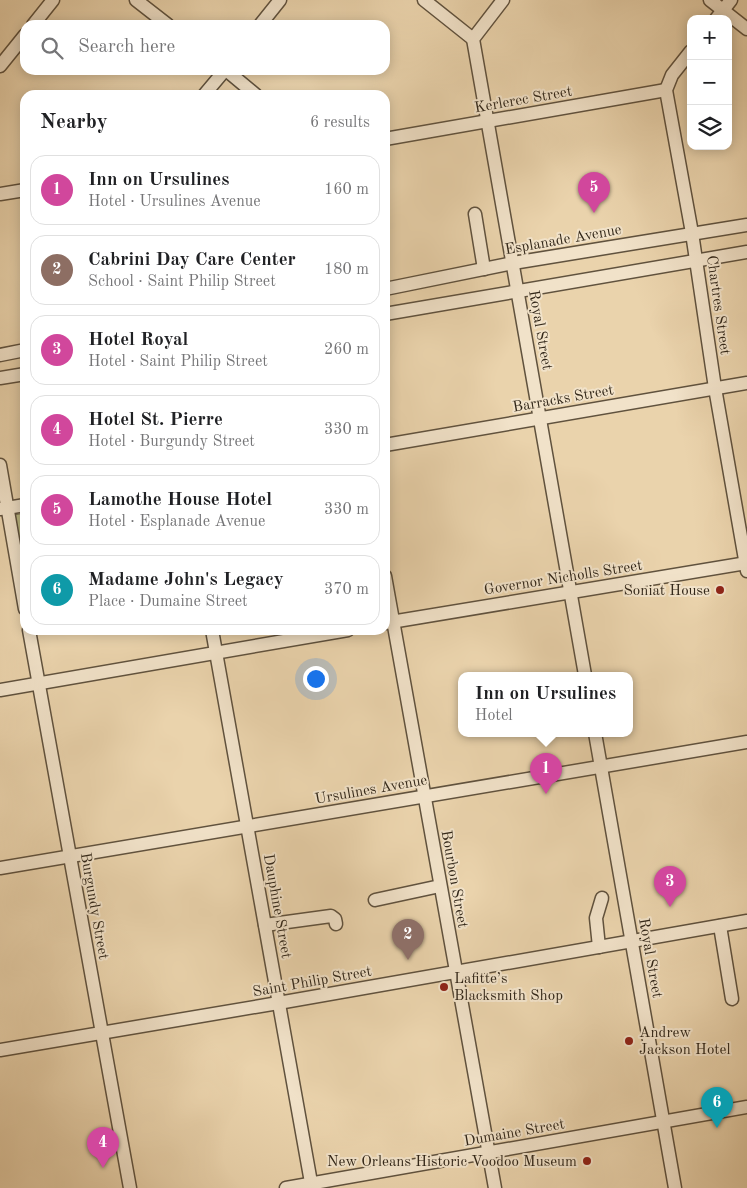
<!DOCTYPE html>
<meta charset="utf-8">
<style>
:root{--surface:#fff;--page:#f6f6f6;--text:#202124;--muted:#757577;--line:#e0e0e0;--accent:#8f2418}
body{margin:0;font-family:"Old Standard TT",serif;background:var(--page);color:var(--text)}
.controls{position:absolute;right:15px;top:15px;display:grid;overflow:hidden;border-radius:10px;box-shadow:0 2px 12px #0003}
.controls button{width:45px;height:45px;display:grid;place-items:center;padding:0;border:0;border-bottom:1px solid var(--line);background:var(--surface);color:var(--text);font:25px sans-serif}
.you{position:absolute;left:315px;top:678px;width:18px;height:18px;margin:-12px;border:4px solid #fff;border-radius:50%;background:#1a73e8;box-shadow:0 0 0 8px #1a73e833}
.badge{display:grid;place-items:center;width:32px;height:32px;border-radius:50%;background:var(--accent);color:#fff;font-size:16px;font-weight:700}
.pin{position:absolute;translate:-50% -41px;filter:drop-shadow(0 1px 2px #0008)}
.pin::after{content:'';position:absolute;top:26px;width:18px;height:15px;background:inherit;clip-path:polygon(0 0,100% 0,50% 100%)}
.popup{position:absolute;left:458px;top:672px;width:175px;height:65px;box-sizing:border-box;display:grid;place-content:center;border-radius:10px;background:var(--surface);filter:drop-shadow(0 1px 4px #0005);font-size:16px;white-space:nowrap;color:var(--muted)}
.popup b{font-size:19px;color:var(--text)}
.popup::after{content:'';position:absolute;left:50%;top:100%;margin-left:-10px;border:10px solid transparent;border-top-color:var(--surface)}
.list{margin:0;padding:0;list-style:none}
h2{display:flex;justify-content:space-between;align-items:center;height:65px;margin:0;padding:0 20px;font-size:21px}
h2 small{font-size:16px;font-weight:400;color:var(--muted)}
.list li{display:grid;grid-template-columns:32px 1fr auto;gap:15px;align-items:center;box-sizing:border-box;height:70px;margin:0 10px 10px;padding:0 10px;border:1px solid var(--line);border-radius:15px}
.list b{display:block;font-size:19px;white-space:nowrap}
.list p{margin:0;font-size:16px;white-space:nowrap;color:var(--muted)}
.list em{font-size:16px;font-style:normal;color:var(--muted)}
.icon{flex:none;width:28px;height:28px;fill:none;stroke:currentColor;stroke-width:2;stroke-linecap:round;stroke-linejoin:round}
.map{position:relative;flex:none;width:747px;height:1188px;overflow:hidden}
.search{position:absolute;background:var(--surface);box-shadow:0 2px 12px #0003;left:20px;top:20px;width:370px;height:55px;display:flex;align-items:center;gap:12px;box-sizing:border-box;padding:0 18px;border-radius:15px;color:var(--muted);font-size:19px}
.panel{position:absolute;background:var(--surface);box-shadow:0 2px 12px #0003;left:20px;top:90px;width:370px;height:545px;border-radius:15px}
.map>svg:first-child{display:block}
.green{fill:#bdbb85;stroke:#78714f}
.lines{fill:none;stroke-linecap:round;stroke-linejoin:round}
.minor-casing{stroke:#60523e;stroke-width:15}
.minor{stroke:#f1e2c9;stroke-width:12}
.poi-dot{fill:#8f2418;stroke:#f1e2c9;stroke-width:2}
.labels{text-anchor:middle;stroke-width:4;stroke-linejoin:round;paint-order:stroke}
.street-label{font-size:15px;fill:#322719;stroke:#f1e2c9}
.poi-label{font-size:15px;fill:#322719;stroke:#f1e2c9;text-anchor:end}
</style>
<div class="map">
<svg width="747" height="1188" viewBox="0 0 747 1188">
<rect width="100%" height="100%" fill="#ead3ac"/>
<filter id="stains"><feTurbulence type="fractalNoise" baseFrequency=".004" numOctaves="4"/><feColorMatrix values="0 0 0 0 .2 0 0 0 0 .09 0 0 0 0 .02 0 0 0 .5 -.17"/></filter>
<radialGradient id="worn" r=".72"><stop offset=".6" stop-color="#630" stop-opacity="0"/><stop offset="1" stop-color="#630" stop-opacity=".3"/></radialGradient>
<!-- green -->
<path class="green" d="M25 513V581L14 515Z"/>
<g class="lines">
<!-- minor casing -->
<g class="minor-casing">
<g id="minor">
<path d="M136 0 168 25"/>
<path d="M424 0 473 39"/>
<path d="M503 0 473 39 585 675"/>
<path d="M710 0 747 29"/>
<path d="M716 19 731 0"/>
<path d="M33 25 53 0"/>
<path d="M260 25 280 0"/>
<path d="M691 51 672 75 666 90 692 233 715 388 747 571"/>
<path d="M0 66 25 35"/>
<path d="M226 70 256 95"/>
<path d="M204 95 225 70"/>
<path d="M385 139 666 90"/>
<path d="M0 194 25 190"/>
<path d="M475 214 484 269"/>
<path d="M385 289 513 263 747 225"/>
<path d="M385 314 747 252"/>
<path d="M0 355 25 350"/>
<path d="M0 378 25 374"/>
<path d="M385 445 747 383"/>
<path d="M0 465 25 609"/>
<path d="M0 509 25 505"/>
<path d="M385 576 495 1188"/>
<path d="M385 623 747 563"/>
<path d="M29 630 130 1188"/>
<path d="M212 630 312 1188"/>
<path d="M0 690 348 630"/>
<path d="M595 733 675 1188"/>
<path d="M0 868 747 742"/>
<path d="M375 900 440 886"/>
<path d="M265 925 331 916 335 919 336 924"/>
<path d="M720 926 732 999"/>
<path d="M599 947 596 918 602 898"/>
<path d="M0 1050 284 1002 747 921"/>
<path d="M286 1188 747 1107"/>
</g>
</g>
<!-- minor -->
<use href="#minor" class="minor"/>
</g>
<!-- markers -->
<g class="poi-dot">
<circle cx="720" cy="590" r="5"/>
<circle cx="444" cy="987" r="5"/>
<circle cx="629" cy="1041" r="5"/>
<circle cx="587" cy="1161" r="5"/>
</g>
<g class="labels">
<!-- street labels -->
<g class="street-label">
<text transform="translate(523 99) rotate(-10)" y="5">Kerlerec Street</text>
<text transform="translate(563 239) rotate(-10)" y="5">Esplanade Avenue</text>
<text transform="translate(719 305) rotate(82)" y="5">Chartres Street</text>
<text transform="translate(541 330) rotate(80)" y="5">Royal Street</text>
<text transform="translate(563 398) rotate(-10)" y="5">Barracks Street</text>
<text transform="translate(563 577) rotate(-9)" y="5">Governor Nicholls Street</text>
<text transform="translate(371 789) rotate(-10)" y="5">Ursulines Avenue</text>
<text transform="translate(455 879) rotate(80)" y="5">Bourbon Street</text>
<text transform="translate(95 906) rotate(80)" y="5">Burgundy Street</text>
<text transform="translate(278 906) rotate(80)" y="5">Dauphine Street</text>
<text transform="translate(651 958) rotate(80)" y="5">Royal Street</text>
<text transform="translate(312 981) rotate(-10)" y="5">Saint Philip Street</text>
<text transform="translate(514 1132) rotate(-10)" y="5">Dumaine Street</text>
</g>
<!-- poi labels -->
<g class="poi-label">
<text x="710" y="595">Soniat House</text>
<text x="454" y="983" text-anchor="start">Lafitte’s<tspan x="454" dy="17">Blacksmith Shop</tspan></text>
<text x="639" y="1037" text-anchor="start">Andrew<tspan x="639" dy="17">Jackson Hotel</tspan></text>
<text x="577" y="1166">New Orleans Historic Voodoo Museum</text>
</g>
</g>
<rect width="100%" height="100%" filter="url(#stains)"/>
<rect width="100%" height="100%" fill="url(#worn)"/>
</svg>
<div class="controls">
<button>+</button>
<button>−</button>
<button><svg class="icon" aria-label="layers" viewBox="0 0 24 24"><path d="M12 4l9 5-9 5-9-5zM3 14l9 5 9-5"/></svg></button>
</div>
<div class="you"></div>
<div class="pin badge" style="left:546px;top:794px;background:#d1479c">1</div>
<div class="popup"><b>Inn on Ursulines</b>Hotel</div>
<div class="pin badge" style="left:408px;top:960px;background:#8d6e63">2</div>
<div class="pin badge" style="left:670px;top:907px;background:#d1479c">3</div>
<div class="pin badge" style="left:103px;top:1168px;background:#d1479c">4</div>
<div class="pin badge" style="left:594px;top:213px;background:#d1479c">5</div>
<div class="pin badge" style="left:717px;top:1128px;background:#0f9aa8">6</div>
<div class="search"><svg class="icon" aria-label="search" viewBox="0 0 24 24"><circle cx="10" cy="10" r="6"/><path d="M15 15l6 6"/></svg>Search here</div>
<section class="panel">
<h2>Nearby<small>6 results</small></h2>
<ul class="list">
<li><span class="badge" style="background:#d1479c">1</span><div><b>Inn on Ursulines</b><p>Hotel · Ursulines Avenue</p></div><em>160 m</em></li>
<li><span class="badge" style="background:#8d6e63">2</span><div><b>Cabrini Day Care Center</b><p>School · Saint Philip Street</p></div><em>180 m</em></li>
<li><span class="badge" style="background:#d1479c">3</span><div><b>Hotel Royal</b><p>Hotel · Saint Philip Street</p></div><em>260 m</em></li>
<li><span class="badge" style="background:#d1479c">4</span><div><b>Hotel St. Pierre</b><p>Hotel · Burgundy Street</p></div><em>330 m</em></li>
<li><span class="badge" style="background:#d1479c">5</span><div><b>Lamothe House Hotel</b><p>Hotel · Esplanade Avenue</p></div><em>330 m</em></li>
<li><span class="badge" style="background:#0f9aa8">6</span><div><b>Madame John's Legacy</b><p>Place · Dumaine Street</p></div><em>370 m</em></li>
</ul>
</section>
</div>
